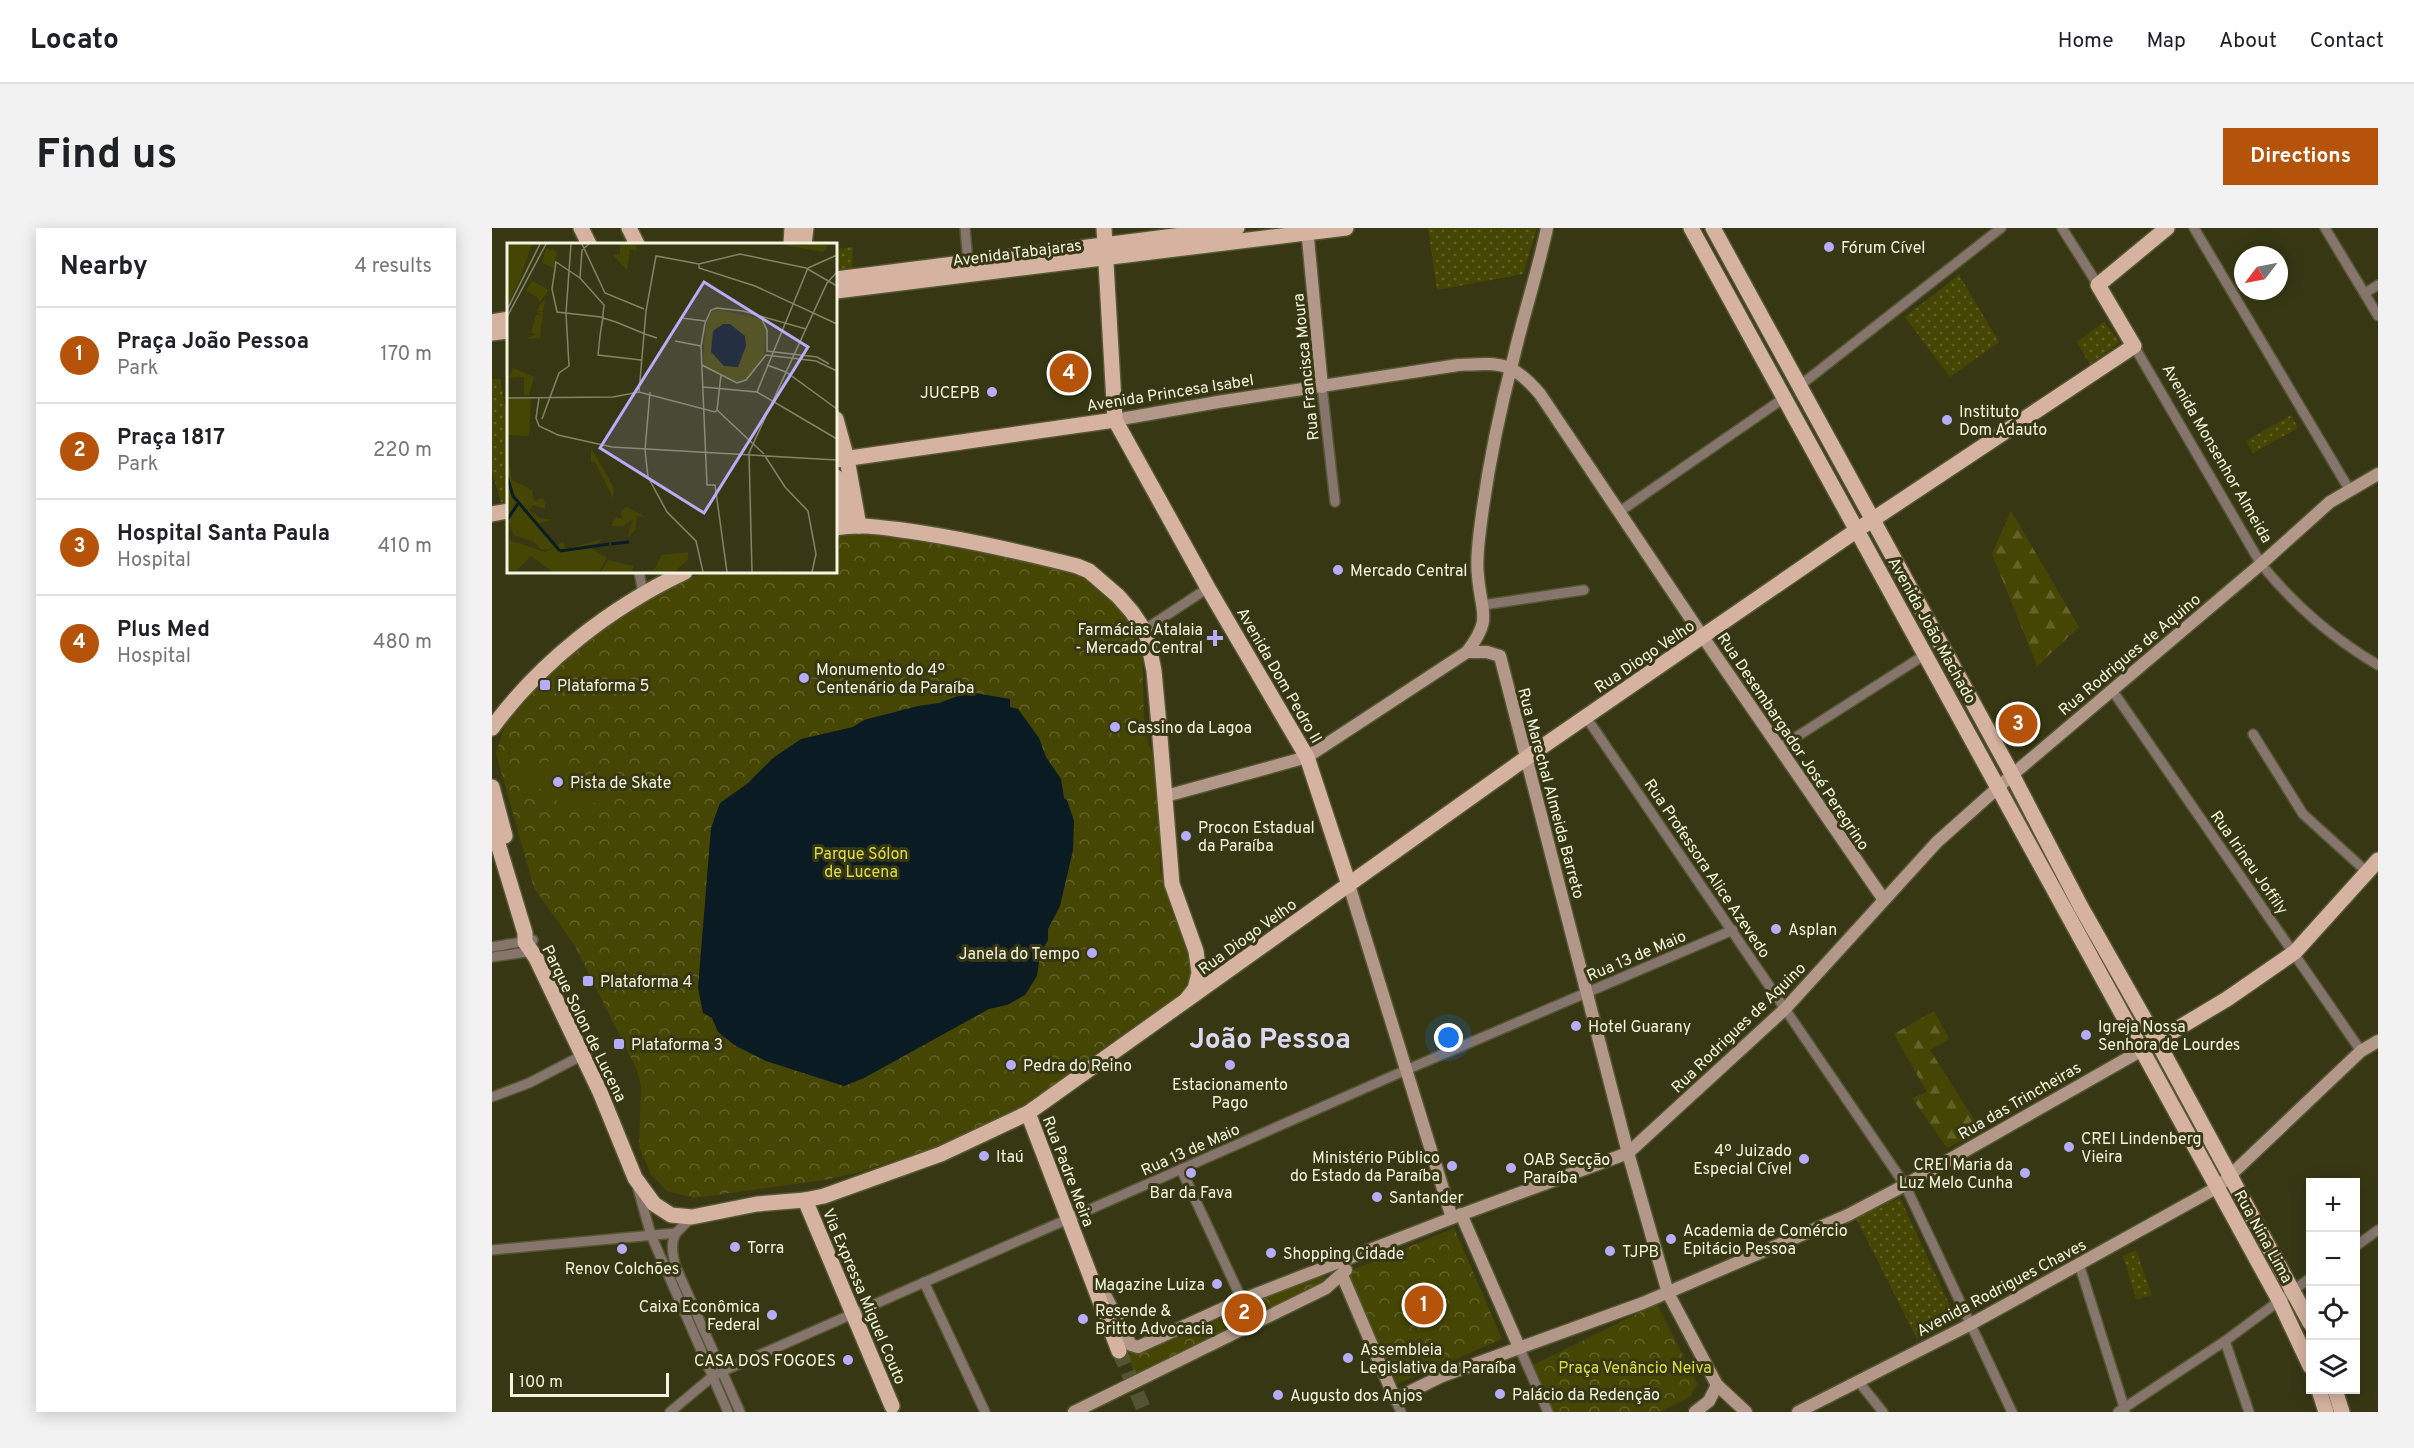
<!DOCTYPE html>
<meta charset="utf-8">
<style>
:root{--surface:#fff;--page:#f2f2f2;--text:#202124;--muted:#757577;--line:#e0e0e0;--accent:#b45309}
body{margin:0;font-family:Overpass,sans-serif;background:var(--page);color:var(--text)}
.controls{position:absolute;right:18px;bottom:18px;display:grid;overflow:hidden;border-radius:0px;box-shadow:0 3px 15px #0003}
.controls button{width:54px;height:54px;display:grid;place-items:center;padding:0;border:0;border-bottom:2px solid var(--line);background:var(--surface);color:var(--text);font:30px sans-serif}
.compass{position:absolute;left:1742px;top:18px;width:54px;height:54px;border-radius:50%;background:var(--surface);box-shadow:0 3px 15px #0003;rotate:238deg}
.scale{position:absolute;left:18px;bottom:15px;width:159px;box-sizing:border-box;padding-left:6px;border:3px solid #f4f5e0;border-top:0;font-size:16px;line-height:21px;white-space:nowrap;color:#f4f5e0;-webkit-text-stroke:4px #373813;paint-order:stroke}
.you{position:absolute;left:957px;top:810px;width:21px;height:21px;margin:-15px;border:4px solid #fff;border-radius:50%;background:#1a73e8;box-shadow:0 0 0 9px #1a73e833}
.badge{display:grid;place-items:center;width:39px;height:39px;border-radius:50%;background:var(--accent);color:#fff;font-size:20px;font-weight:700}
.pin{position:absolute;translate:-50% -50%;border:3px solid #fff;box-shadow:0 2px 6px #0006}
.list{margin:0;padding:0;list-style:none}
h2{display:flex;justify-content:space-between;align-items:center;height:78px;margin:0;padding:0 24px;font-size:26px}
h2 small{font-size:20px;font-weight:400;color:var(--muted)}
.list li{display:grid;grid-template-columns:39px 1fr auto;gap:18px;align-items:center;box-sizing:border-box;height:96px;padding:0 24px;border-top:2px solid var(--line)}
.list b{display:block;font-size:22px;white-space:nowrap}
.list p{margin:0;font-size:20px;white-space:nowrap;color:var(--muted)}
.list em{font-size:20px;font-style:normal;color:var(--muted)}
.icon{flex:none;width:33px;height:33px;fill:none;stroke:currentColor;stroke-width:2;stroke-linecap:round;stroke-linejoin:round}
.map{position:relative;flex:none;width:1886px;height:1184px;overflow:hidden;border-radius:0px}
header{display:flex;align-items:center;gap:36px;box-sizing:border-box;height:84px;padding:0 30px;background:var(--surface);border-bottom:2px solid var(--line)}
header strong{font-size:28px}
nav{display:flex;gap:33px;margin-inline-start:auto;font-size:21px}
.intro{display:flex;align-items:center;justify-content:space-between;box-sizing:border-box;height:144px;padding:0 36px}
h1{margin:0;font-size:42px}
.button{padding:15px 27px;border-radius:0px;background:var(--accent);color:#fff;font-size:21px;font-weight:700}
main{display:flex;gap:36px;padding:0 36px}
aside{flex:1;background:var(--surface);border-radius:0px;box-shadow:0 3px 15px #0003}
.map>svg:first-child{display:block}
.grass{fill:url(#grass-dots)}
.forest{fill:url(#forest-firs)}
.park{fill:url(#park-crowns)}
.pitch{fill:#464604}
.water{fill:#0b1b23}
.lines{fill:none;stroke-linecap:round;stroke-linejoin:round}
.primary-tunnel{stroke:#535432;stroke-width:15;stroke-dasharray:15 8;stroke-linecap:butt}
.street-casing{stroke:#555634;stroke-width:12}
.secondary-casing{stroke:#555634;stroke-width:15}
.primary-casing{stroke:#555634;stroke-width:18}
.street{stroke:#86756c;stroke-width:9}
.secondary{stroke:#b3988a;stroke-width:12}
.primary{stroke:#d6b3a1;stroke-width:15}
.poi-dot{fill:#b6acf8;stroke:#373813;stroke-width:2}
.labels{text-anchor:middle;stroke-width:6;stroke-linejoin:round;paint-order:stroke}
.poi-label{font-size:16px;fill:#f4f5e0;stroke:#373813;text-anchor:start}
.street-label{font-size:16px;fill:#f4f5e0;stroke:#373813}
.park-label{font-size:16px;fill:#dcdd49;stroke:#373813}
.town-label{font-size:28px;font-weight:bold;fill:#dad7f4;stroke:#373813}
.inset-river{fill:none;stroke:#0b1b23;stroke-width:3}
.inset-road{fill:none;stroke:#838465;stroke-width:1.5}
.view{fill:#b6acf8;fill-opacity:0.15;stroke:#b6acf8;stroke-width:3}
.inset-edge{fill:none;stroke:#f4f5e0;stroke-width:3}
</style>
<header>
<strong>Locato</strong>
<nav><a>Home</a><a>Map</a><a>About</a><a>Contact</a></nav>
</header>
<div class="intro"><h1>Find us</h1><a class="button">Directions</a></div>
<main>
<aside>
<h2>Nearby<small>4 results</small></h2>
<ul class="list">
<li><span class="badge">1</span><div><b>Praça João Pessoa</b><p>Park</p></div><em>170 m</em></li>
<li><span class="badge">2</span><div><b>Praça 1817</b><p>Park</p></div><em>220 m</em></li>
<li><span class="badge">3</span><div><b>Hospital Santa Paula</b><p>Hospital</p></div><em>410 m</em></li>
<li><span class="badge">4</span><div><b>Plus Med</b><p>Hospital</p></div><em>480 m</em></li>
</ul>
</aside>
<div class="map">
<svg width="1886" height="1184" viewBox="0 0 1886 1184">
<defs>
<pattern id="grass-dots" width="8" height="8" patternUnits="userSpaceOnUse" patternTransform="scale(1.5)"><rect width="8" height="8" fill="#464604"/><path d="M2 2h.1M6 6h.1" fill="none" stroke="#616128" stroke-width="1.8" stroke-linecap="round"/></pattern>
<pattern id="forest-firs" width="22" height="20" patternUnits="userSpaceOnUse" patternTransform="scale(1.5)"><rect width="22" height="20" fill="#464604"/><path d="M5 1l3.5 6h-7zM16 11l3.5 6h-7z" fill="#616128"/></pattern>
<pattern id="park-crowns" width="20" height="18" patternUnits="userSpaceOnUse" patternTransform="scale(1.5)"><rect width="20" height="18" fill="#464604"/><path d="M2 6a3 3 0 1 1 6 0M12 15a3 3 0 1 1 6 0" fill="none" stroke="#616128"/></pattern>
</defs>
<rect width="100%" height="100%" fill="#373813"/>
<!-- grass -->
<g class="grass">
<path d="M936 0H1045L1031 46 945 62Z"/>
<path d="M361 19 360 43 344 45V21Z"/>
<path d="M1467 47 1507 114 1458 149 1413 89Z"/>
<path d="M1612 94 1628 114 1598 136 1585 114Z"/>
<path d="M0 151H8L16 195V274H9L0 244Z"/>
<path d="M1799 187 1806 200 1761 225 1754 213Z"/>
<path d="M1408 970 1464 1091 1425 1111 1364 990Z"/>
<path d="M1644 1022 1660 1067 1644 1071 1631 1028Z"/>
</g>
<!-- forest -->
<g class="forest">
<path d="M1519 283 1587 399 1545 438 1500 326Z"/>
<path d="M1442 783 1457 811 1438 822 1489 903 1455 920 1420 870 1435 864 1402 806Z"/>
</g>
<!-- park -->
<g class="park">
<path d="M363 301 408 304 598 346 638 389 650 413 652 499 667 548 668 642 680 685 697 720 698 731V751L689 770 656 791 647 794 519 888 456 916 364 945 332 952 202 970 175 963 159 946 147 918 149 858 145 842 83 718 42 660 4 525 13 497 70 432 117 395 168 363 212 344H344V306Z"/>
<path d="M962 1000 1010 1111 905 1156 856 1044Z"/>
<path d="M832 1040 834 1060 647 1152 632 1121Z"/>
<path d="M1165 1076 1205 1156 1199 1168 1168 1184H1060L1039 1138Z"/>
</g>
<!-- pitch -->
<path class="pitch" d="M34 529H41L48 535 59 533 79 544 99 550 108 559 109 570 101 576 79 580 65 573 58 563 32 556 26 549 25 539Z"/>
<!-- water -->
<path class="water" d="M477 464 518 471V479L526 481 547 510 554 529 569 551 572 570 575 572 582 593 581 622 568 678 556 701V712L548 727 545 748 533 767 515 777 497 781 372 850 352 858 274 833 244 818 226 804 220 790 211 785 206 760 219 600 228 575 255 556 281 530 309 511 361 499 372 492 426 478 447 475Z"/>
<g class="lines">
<!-- primary-tunnel -->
<path class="primary-tunnel" d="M627 1123 653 1184"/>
<!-- street casing -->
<g class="street-casing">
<g id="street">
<path d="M473 0 476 34"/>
<path d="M1570 0 1606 57"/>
<path d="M1702 0 1857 261"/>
<path d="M1833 0 1886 88"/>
<path d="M1873 65 1886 57"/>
<path d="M1642 118 1769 336C1803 378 1840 410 1886 437"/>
<path d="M830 159 843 274"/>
<path d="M1306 159 1509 0"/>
<path d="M1127 284 1292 170"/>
<path d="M147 344 151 365"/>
<path d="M991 377 1092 362"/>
<path d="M652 402 716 360"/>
<path d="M1620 462 1869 823"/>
<path d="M1094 489 1413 957 1520 1184"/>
<path d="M1761 506 1811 586 1875 644"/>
<path d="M1287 520 1434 426"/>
<path d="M0 719 41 712"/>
<path d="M0 729 42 723"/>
<path d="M0 869 37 855 91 827"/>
<path d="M689 941 750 1072"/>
<path d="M146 961 159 1007 236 1184"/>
<path d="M184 1005C178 1016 181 1025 183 1037L248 1184"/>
<path d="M1864 1018 1886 1002"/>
<path d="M0 1022 184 1005 200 989"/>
<path d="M1587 1036 1633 1182"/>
<path d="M432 1054 493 1184"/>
<path d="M1733 1113 1757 1184"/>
<path d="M1027 1119 1056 1184"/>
<path d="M1366 1153 1391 1184"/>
<path d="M903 1171 909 1184"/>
<path d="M178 1184 221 1148 231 1143 914 842 1241 702"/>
<path d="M1626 1184 1733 1113 1818 1050"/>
</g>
</g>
<!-- secondary casing -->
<g class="secondary-casing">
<g id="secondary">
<path d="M815 0 830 159"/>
<path d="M623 192 726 174 966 137C1007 135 1019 132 1048 166L1211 409 1392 672"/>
<path d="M975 424H995L1008 428 1136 925 1176 1065 1225 1157 1254 1184"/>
<path d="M674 568 815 529 975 424C1001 390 989 386 986 348 984 333 986 318 988 302 995 244 1007 185 1022 128 1032 85 1046 43 1055 0"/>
<path d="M857 657 960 990"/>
<path d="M969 986 1027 1119"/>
<path d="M850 1047 903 1171 950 1148 1151 1075 1356 987 1413 957 1650 822"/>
<path d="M609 1059 639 1117 646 1119 754 1070 960 990 1136 925 1293 781 1445 614 1520 547 1769 336 1838 274 1886 246"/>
<path d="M582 1184 834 1060 854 1042"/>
<path d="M1203 1184 1217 1173 1225 1157"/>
<path d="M1306 1184 1479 1096 1726 959 1869 823 1886 813"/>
</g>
</g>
<!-- primary casing -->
<g class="primary-casing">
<g id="primary">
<path d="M89 0 97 16"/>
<path d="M137 0 145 16"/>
<path d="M612 0 623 192 716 360 815 529 857 657"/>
<path d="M1199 0 1787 1072 1818 1138"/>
<path d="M1221 0 1515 537 1589 679 1665 813 1818 1095"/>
<path d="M299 16 300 0"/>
<path d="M312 16 314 0"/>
<path d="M344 51 745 0"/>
<path d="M344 63 854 0"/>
<path d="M0 94 16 91"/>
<path d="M0 105 16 103"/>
<path d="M344 191 355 231 367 298"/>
<path d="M344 232 623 192"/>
<path d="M344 249 353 298"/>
<path d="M0 286 16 283"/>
<path d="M344 300C367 295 393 300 417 303 474 311 529 324 585 338L597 343 626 368 640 384 652 402 656 413 662 443 667 497 680 656 704 723 707 745 703 761 695 771"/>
<path d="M0 500C48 434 119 379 193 344"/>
<path d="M0 559 13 608"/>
<path d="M0 596 33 705V714L44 730 108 864 143 950 162 976 179 987 200 989 265 976 313 972 332 968 449 926 536 885 1044 523 1365 302 1642 118 1606 57 1675 0"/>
<path d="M1658 817 1735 771 1803 724 1886 632"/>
<path d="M536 885 627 1123"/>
<path d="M313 972 400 1178"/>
<path d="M1827 1162 1834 1184"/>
<path d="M1843 1162 1850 1184"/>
</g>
</g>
<!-- street -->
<use href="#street" class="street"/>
<!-- secondary -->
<use href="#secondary" class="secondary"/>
<!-- primary -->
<use href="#primary" class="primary"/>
</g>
<!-- markers -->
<g class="poi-dot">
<circle cx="1337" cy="19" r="6"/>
<circle cx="500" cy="164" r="6"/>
<circle cx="1455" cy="192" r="6"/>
<circle cx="846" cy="342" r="6"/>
<path d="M720 401h6v6h6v6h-6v6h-6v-6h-6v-6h6z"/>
<circle cx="312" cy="450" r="6"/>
<rect x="47" y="451" width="12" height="12" rx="3"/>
<circle cx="623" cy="499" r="6"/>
<circle cx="66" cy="554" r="6"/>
<circle cx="694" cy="608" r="6"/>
<circle cx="1284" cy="701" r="6"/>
<circle cx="600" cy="725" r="6"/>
<rect x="90" y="747" width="12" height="12" rx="3"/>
<circle cx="1084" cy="798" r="6"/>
<circle cx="1594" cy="807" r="6"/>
<rect x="121" y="810" width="12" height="12" rx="3"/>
<circle cx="519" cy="837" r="6"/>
<circle cx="738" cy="837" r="6"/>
<circle cx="1577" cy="919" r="6"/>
<circle cx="492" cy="928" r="6"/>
<circle cx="1312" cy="931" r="6"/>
<circle cx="960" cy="938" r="6"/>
<circle cx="1019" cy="940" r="6"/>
<circle cx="699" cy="945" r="6"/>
<circle cx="1533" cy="945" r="6"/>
<circle cx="885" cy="969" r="6"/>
<circle cx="1179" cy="1011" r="6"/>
<circle cx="243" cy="1019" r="6"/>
<circle cx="130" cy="1021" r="6"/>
<circle cx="1118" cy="1023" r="6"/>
<circle cx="779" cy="1025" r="6"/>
<circle cx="725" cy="1056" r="6"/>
<circle cx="280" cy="1087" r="6"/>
<circle cx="591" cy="1091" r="6"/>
<circle cx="856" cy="1130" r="6"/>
<circle cx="356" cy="1132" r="6"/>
<circle cx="1008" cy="1166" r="6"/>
<circle cx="786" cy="1167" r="6"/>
</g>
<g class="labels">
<!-- poi labels -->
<g class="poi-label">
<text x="1349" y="25">Fórum Cível</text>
<text x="488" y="170" text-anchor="end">JUCEPB</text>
<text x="1467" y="189">Instituto<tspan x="1467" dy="18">Dom Adauto</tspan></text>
<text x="858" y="348">Mercado Central</text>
<text x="711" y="407" text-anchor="end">Farmácias Atalaia<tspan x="711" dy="18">- Mercado Central</tspan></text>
<text x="324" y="447">Monumento do 4º<tspan x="324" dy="18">Centenário da Paraíba</tspan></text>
<text x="65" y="463">Plataforma 5</text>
<text x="635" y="505">Cassino da Lagoa</text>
<text x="78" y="560">Pista de Skate</text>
<text x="706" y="605">Procon Estadual<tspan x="706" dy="18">da Paraíba</tspan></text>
<text x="1296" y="707">Asplan</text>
<text x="588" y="731" text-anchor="end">Janela do Tempo</text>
<text x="108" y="759">Plataforma 4</text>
<text x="1096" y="804">Hotel Guarany</text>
<text x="1606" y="804">Igreja Nossa<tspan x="1606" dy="18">Senhora de Lourdes</tspan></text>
<text x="139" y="822">Plataforma 3</text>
<text x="531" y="843">Pedra do Reino</text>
<text x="738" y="862" text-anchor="middle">Estacionamento<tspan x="738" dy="18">Pago</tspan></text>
<text x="1589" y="916">CREI Lindenberg<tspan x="1589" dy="18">Vieira</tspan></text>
<text x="1300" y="928" text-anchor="end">4º Juizado<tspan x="1300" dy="18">Especial Cível</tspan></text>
<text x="504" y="934">Itaú</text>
<text x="948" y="935" text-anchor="end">Ministério Público<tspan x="948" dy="18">do Estado da Paraíba</tspan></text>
<text x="1031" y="937">OAB Secção<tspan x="1031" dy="18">Paraíba</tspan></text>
<text x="1521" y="942" text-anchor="end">CREI Maria da<tspan x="1521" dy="18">Luz Melo Cunha</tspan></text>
<text x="699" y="970" text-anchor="middle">Bar da Fava</text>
<text x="897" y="975">Santander</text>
<text x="1191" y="1008">Academia de Comércio<tspan x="1191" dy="18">Epitácio Pessoa</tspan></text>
<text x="255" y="1025">Torra</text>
<text x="1130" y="1029">TJPB</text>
<text x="791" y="1031">Shopping Cidade</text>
<text x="130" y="1046" text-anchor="middle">Renov Colchões</text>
<text x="713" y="1062" text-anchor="end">Magazine Luiza</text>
<text x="268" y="1084" text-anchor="end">Caixa Econômica<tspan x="268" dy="18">Federal</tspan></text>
<text x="603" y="1088">Resende &amp;<tspan x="603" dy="18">Britto Advocacia</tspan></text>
<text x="868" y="1127">Assembleia<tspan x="868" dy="18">Legislativa da Paraíba</tspan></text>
<text x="344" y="1138" text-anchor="end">CASA DOS FOGOES</text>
<text x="1020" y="1172">Palácio da Redenção</text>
<text x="798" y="1173">Augusto dos Anjos</text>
</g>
<!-- street labels -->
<g class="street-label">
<text transform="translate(525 24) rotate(-7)" y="6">Avenida Tabajaras</text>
<text transform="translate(813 139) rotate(-96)" y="6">Rua Francisca Moura</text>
<text transform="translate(678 164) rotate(-9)" y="6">Avenida Princesa Isabel</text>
<text transform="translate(1726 225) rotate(60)" y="6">Avenida Monsenhor Almeida</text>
<text transform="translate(1441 402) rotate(61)" y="6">Avenida João Machado</text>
<text transform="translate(1637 426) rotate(-40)" y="6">Rua Rodrigues de Aquino</text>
<text transform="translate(1152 428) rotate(-34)" y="6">Rua Diogo Velho</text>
<text transform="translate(788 447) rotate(60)" y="6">Avenida Dom Pedro II</text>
<text transform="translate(1302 513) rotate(56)" y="6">Rua Desembargador José Peregrino</text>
<text transform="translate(1060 565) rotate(75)" y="6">Rua Marechal Almeida Barreto</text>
<text transform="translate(1758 634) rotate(55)" y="6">Rua Irineu Joffily</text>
<text transform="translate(1216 640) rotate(56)" y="6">Rua Professora Alice Azevedo</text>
<text transform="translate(755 708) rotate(-36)" y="6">Rua Diogo Velho</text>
<text transform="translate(1144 727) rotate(-23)" y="6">Rua 13 de Maio</text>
<text transform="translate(93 795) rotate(64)" y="6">Parque Solon de Lucena</text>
<text transform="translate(1246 799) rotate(-44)" y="6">Rua Rodrigues de Aquino</text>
<text transform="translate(1527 872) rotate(-30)" y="6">Rua das Trincheiras</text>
<text transform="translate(698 921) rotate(-24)" y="6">Rua 13 de Maio</text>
<text transform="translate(577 943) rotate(69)" y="6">Rua Padre Meira</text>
<text transform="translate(1772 1008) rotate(61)" y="6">Rua Nina Lima</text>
<text transform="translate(1509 1059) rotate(-28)" y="6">Avenida Rodrigues Chaves</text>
<text transform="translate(373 1068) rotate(67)" y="6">Via Expressa Miguel Couto</text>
</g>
<!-- park labels -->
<g class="park-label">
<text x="369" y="631">Parque Sólon<tspan x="369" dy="18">de Lucena</tspan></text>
<text x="1143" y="1145">Praça Venâncio Neiva</text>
</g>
<!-- town labels -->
<g class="town-label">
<text x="778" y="820">João Pessoa</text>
</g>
</g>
<!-- overview -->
<g transform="translate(15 15)">
<rect width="330" height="330" fill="#373813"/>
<path d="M25 38 42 47 32 60V56L19 47ZM38 57 36 68H32L36 69 33 95 19 96 29 91 24 90 29 72H35L30 70 33 61ZM6 125 27 134 22 152H17V134L2 135ZM101 317 126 323 125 329H94Z" fill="#464604"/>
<path d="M113 1H129V8L123 6 120 27 106 12 113 11ZM84 205 107 245 106 255 88 219H84ZM0 211 5 237 25 247 27 258 36 255 38 261V266L26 262 22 267 33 275 45 277 32 280 49 302 42 306 35 307 27 299 7 292 0 276ZM119 264 139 274 130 273 128 287 120 295 126 276 116 283H104L109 274 116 276 114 268ZM96 296 84 305 100 315 92 329H46L24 313 10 327 0 328 2 297 38 309 56 299 58 305H63ZM181 309V317L167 329H131L147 327 155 312Z" fill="#464604"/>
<path d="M25 1 12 38 0 63V2Z" fill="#464604"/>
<path d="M0 156H24L22 193 0 192Z" fill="#464604"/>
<path d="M273 1H330V2H320L316 9ZM39 5 50 8 47 25 35 20ZM212 67 255 76 259 87 257 111 244 133 232 139 199 126 196 118 199 81 205 69Z" fill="#464604"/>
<path d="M216 81H223L238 93 239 103 231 124 217 123 204 109 206 88Z" fill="#0b1b23"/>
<path class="inset-river" d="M0 233 6 253 53 308M0 277 12 259M104 301 122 299M53 308 102 301"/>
<path class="inset-road" d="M75 1 98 50 137 66M192 21V25L248 43 330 81M301 25 330 12M73 35 75 7 82 1M0 67 33 1M0 74 39 1M254 74 260 87V108L310 114 322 121M175 75 198 78M168 98 194 103M134 117 91 112 93 93 94 86 96 75V72L97 62 73 35 49 19 45 46 50 69 94 74 96 75 109 79 138 91 150 95M195 122 230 140 239 137 259 112 309 118 330 128M260 122 279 129 330 166M196 144 250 149 330 196M132 149 139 68 149 13 192 21 233 11 299 25 330 43M143 149 138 207 141 234 160 269 189 298 196 329M250 149 301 25M0 155 106 154 132 149 208 169 210 167M210 167 257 211M210 167 214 132M29 175 32 183 51 192 105 204 330 217M29 175 32 155M35 176 52 130 62 123 59 70 64 1M258 213 278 244 301 268 309 311 305 329M220 329 208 242H200L194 103 198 80 204 67 210 65 236 68 299 86M245 329 242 210 320 40 330 29"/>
<path class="view" d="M197 39 301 104 197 270 93 205Z"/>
<rect width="330" height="330" class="inset-edge"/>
</g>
</svg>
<div class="controls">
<button>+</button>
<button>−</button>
<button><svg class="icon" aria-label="locate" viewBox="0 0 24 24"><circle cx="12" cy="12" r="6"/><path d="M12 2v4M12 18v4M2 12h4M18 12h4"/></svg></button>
<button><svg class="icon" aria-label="layers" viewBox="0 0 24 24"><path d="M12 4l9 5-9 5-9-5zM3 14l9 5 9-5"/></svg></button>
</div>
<svg class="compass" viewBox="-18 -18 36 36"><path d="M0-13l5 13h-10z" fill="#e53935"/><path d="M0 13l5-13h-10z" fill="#757577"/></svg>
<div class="scale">100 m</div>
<div class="you"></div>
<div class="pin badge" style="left:932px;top:1077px">1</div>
<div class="pin badge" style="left:752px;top:1085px">2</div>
<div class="pin badge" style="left:1526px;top:496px">3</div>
<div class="pin badge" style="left:577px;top:145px">4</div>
</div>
</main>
